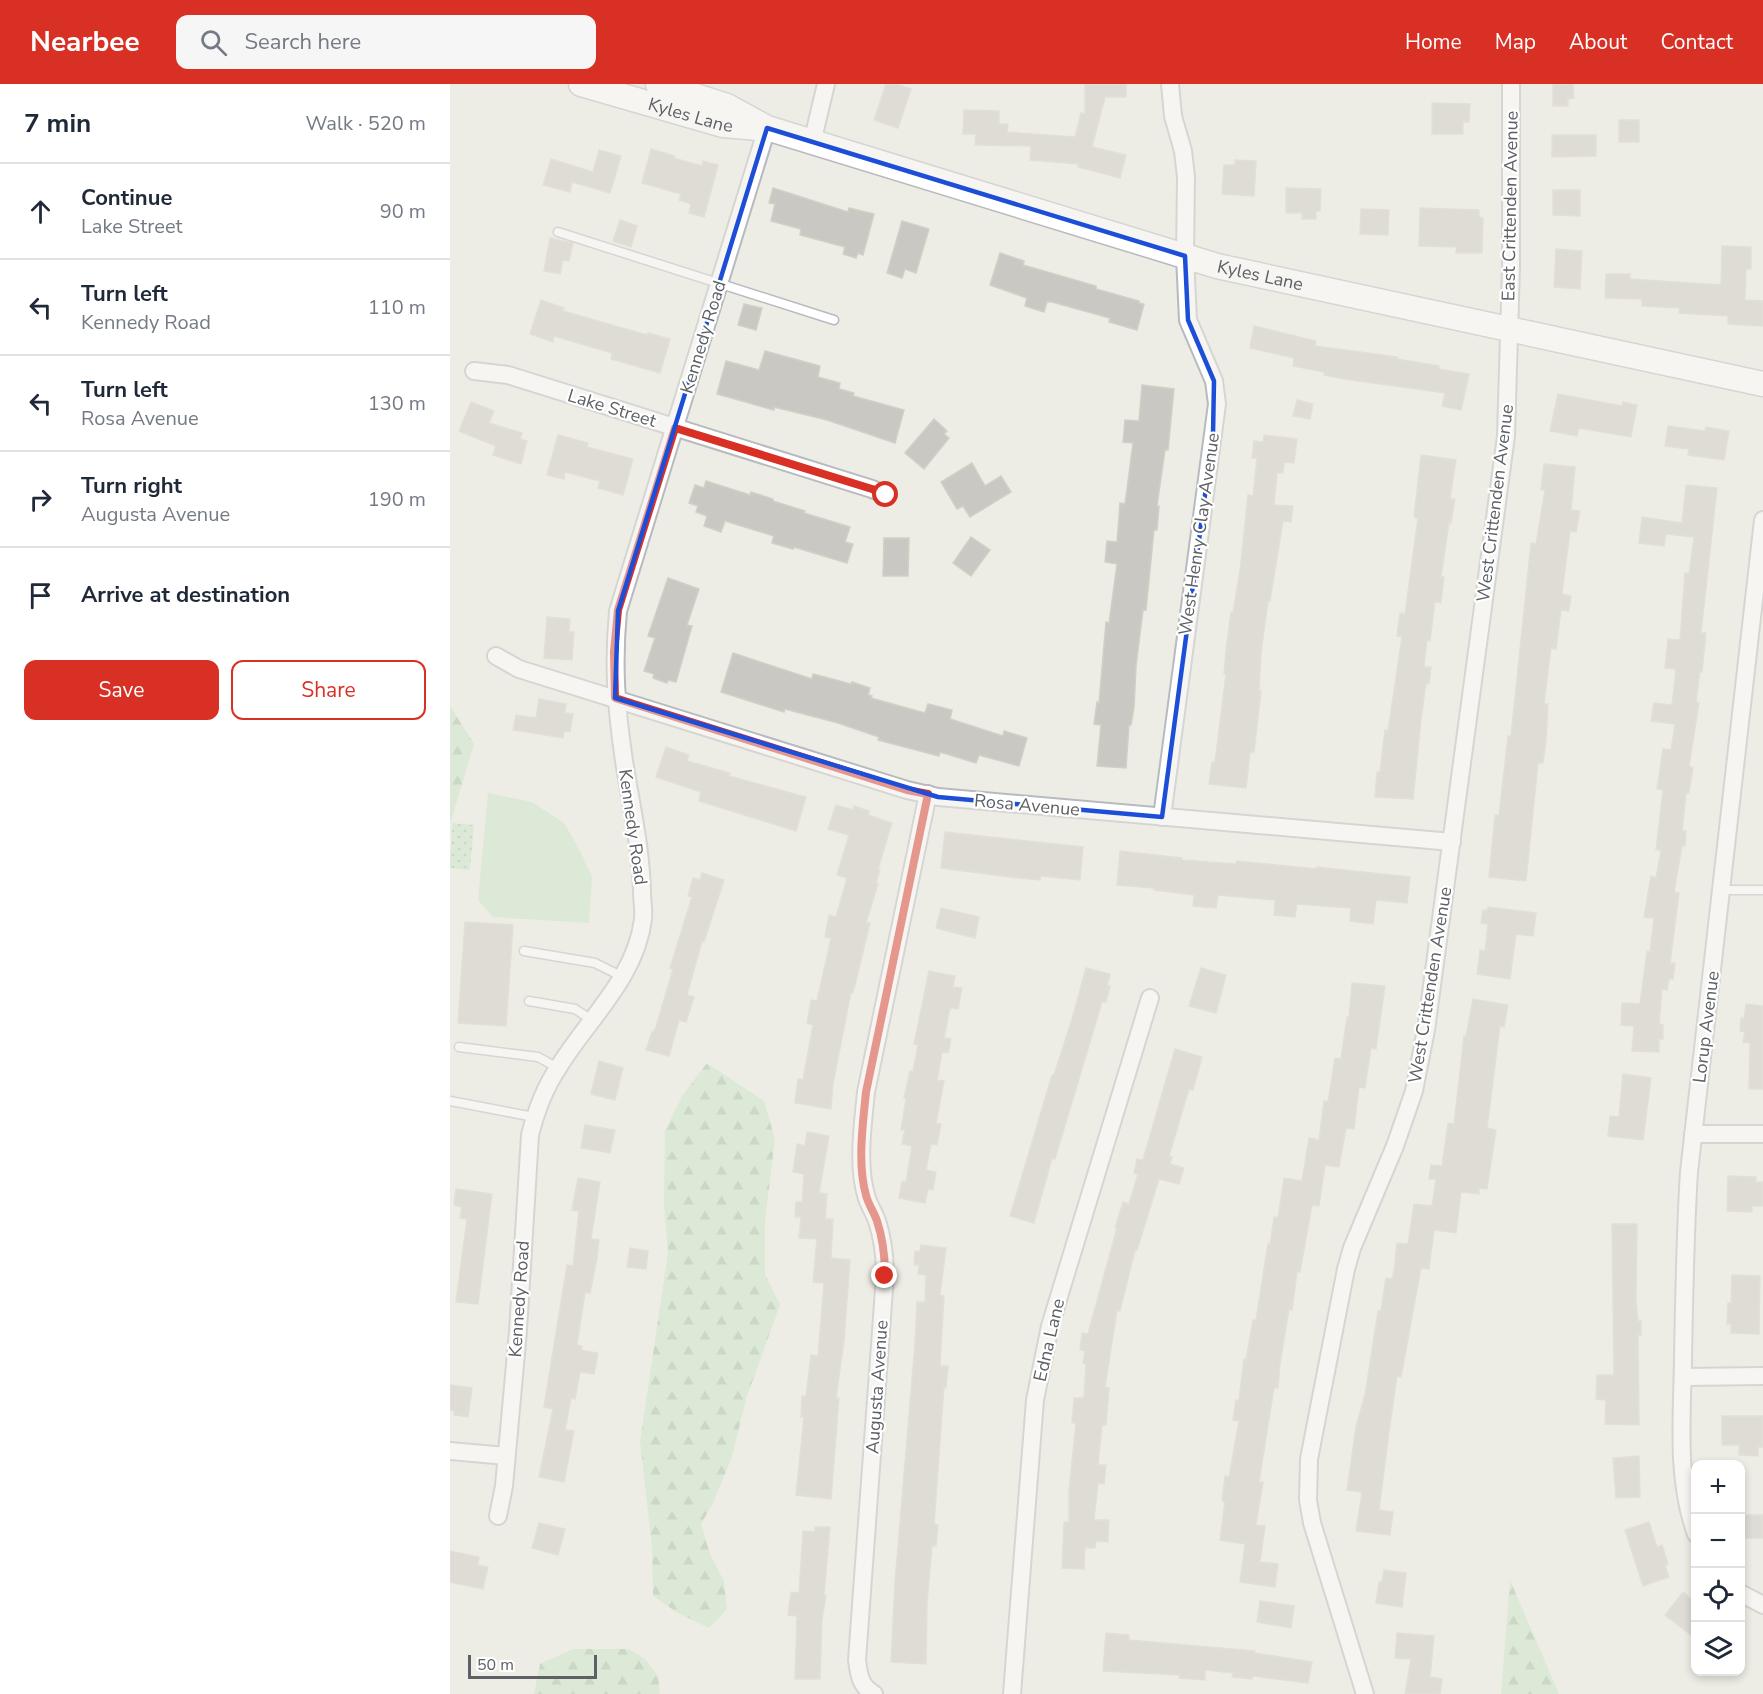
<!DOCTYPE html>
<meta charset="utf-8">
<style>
:root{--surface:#fff;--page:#f6f6f7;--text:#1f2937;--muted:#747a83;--line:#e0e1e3;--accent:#d93025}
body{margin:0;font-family:"Nunito Sans",sans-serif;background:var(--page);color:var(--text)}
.controls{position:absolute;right:18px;bottom:18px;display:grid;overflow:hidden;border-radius:12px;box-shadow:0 3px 9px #0003}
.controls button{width:54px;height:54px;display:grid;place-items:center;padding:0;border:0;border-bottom:2px solid var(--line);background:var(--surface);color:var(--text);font:30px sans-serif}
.scale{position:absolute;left:18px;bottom:15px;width:129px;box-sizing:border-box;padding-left:6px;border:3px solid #5d6065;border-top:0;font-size:16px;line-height:21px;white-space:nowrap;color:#5d6065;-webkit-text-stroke:4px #fff;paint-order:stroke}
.stop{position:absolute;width:18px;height:18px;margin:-14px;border:4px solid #d93025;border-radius:50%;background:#fff}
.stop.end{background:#d93025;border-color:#fff;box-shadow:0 2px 6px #0008}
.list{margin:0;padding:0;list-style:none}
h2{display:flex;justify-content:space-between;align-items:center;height:78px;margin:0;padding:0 24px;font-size:26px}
h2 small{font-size:20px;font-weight:400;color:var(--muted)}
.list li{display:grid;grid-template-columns:39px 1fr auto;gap:18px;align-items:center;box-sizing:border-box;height:96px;padding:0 24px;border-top:2px solid var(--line)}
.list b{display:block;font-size:22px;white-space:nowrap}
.list p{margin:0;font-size:20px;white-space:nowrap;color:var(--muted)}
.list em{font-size:20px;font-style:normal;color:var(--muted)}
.actions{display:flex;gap:12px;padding:18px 24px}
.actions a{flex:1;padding:14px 0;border:2px solid var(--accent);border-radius:12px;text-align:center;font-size:21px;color:var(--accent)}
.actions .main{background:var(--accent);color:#fff}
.icon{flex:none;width:33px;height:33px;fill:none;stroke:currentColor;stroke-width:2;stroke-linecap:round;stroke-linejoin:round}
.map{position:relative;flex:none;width:1313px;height:1610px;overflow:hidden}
header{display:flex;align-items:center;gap:36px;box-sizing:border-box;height:84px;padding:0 30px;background:var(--accent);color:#fff}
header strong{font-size:28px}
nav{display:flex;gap:33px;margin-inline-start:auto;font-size:21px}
.search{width:420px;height:54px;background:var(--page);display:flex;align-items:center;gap:15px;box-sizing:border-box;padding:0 21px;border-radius:12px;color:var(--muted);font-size:22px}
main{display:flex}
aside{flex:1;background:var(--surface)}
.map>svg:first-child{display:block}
.forest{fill:url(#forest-firs)}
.park{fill:url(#park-dots)}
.pitch{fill:#c3e4c4}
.building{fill:#cac8c2;stroke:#d3cfc4;stroke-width:1.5}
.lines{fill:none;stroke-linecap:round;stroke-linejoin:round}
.service-casing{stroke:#b7babe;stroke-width:11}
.minor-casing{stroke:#b7babe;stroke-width:20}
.secondary-casing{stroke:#b7b9be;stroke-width:27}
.service{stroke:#fff;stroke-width:8}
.minor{stroke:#fff;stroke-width:16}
.secondary{stroke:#fff;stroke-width:24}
.route{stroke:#d93025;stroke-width:8}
.marked{fill:none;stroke:#1d4ed8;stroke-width:4.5;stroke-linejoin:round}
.labels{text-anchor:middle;stroke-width:4.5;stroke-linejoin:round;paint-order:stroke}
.street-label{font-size:18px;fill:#5d6065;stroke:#fff}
</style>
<header>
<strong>Nearbee</strong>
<div class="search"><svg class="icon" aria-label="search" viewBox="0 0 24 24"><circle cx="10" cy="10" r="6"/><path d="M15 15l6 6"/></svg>Search here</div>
<nav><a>Home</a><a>Map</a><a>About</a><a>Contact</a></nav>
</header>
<main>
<aside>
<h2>7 min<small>Walk · 520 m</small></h2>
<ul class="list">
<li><svg class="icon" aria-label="ahead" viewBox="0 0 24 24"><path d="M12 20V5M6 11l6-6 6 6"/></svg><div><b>Continue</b><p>Lake Street</p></div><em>90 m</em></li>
<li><svg class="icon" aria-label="left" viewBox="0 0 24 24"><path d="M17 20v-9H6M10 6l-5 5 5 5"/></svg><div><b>Turn left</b><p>Kennedy Road</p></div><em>110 m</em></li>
<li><svg class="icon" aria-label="left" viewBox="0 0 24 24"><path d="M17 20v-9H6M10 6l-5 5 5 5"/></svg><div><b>Turn left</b><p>Rosa Avenue</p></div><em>130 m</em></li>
<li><svg class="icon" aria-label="right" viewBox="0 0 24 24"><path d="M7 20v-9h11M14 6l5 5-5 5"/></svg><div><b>Turn right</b><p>Augusta Avenue</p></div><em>190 m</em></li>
<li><svg class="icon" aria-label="arrive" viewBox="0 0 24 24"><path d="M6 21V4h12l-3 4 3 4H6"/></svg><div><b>Arrive at destination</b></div></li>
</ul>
<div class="actions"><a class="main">Save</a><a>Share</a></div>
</aside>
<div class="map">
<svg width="1313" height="1610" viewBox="0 0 1313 1610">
<defs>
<pattern id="forest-firs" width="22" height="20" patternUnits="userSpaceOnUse" patternTransform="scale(1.5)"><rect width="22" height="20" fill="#c3e4c4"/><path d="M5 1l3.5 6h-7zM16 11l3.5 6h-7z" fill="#a2bca3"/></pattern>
<pattern id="park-dots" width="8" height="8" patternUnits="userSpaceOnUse" patternTransform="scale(1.5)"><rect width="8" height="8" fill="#c3e4c4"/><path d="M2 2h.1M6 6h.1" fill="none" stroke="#a2bca3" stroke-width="1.8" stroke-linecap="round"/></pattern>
</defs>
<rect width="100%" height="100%" fill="#eeede5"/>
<!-- forest -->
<g class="forest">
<path d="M0 622 24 660 0 740Z"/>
<path d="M257 979 314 1017 325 1055 315 1137V1190L330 1221 296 1315 282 1373 262 1421 251 1440 260 1470 274 1497 277 1525 259 1544 228 1529 203 1512 202 1463 190 1357 218 1169 214 1120 215 1047 232 1012Z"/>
<path d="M1060 1496 1109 1610H1051Z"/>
<path d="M123 1565H179L195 1575 208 1592 210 1610H84L90 1580Z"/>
</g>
<!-- park -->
<path class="park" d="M2 739 24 741 20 786 0 784Z"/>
<!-- pitch -->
<path class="pitch" d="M38 709 82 718 114 739 128 763 142 793 139 839 43 833 28 816Z"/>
<!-- building -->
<g class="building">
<path d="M436 0H446L461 5 448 44 424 36Z"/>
<path d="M635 0H676V13H655L642 63 676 71 670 94 628 83 629 80 580 76 581 62 525 61 526 50H513L514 26 549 27V40H558L557 48 625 53 631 29 635 30Z"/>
<path d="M1103 0H1123L1124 14 1118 15V22H1103Z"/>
<path d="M982 19 1020 20 1019 38H1013V50H982Z"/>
<rect x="1169" y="36" width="20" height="22"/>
<path d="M1102 51H1146V72L1102 73Z"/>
<path d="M201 65 224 72 223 74 252 82 253 77 268 81 254 133 239 129 241 120 229 116 231 110 192 99Z"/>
<path d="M149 66 171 72 160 109 122 98 120 108 93 101 101 75 143 88Z"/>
<path d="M785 76 806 77 804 112 772 110 774 81H785Z"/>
<path d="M323 104 398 128 399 124 424 130 413 171 408 169 406 174 393 170 395 163 350 151 351 145 321 137 325 120 319 119Z"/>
<path d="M836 104 871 105 870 127H866V135H852V129H836Z"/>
<path d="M1103 106H1130V132L1103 131Z"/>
<path d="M970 124 1029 126V133L1033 134 1032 169H1006L1007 163 969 162Z"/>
<path d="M911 125 939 126 938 151 910 150Z"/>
<path d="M170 136 187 142 181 163 163 157Z"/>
<path d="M452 137 479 145 466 189 455 185 452 194 437 189Z"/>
<path d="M100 154 123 159 119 177 113 176 110 190 94 187Z"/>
<path d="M1272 162 1301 163V185H1296L1295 216 1313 217V242L1278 240V232L1229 229 1230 224 1192 222V215L1155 214 1156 190H1180V195L1271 201Z"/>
<path d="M1106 165 1132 167 1130 205 1104 203Z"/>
<path d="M550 169 574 177 573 181 646 202V205L689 217V219L694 220 687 246 659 238 660 234 602 218H597L594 228 575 222 577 214 540 201Z"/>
<path d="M91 216 114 224 113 227 197 251 198 249 220 255 210 289 161 275 162 269 104 252 103 258 80 250Z"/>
<path d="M294 220 312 224 306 246 288 241Z"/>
<path d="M804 242 866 257 865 262 948 273 947 275 989 282V285L1019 290 1011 326 992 322 995 309 894 295 874 291V288L843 282 844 274 800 264Z"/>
<path d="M315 267 370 282 368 293 390 299 389 305 404 309 403 312 454 326 445 359 377 336 324 323V326L267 310 276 277 309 286Z"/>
<path d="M692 301 724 305 718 366H715L707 422H709L707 446H704L696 526H693L686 582 684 624 681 641H679L676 684 647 682 651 641 644 640 647 618 649 619 656 538 659 539 667 480 655 478 657 457 667 458 670 419 675 420 683 359 673 358 675 336 689 337Z"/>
<path d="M1108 310 1172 322 1173 318 1187 321 1181 353 1129 344 1127 352 1100 347Z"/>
<path d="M847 316 863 320 860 335 843 332Z"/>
<path d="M21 318 44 327 39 339 72 349 70 355 77 357 71 380 43 371 46 362 9 347Z"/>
<path d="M484 335 497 347 494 350 499 354 474 385 455 369Z"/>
<path d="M1218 342 1255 347 1256 343 1279 347 1274 376 1238 371 1239 365 1215 362Z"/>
<path d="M108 351 138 359 137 363 183 375 173 411 148 404 150 397 115 388 114 395 97 391Z"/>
<path d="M814 351 847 355 844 379 834 378 833 389H827L824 421 843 422 841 438 833 437 820 517H818L811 569 809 607H811L804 668H800L796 704 759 700 762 678H765L776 590H774L776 566 781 528H783L790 487 798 411 803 412 807 374H802L804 357 813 358Z"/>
<path d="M971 371 1006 376 1000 415H1005L1001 439H999L991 493H994L991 519 985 518 980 557 977 556 974 583H981L979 600 976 599 971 636 963 715 925 713 927 688H930L935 646 938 647 952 553 947 552 950 529 955 530 968 434 964 433Z"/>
<path d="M522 379 535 402 551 392 561 408 520 433 513 422 507 425 491 398Z"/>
<path d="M1094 380 1125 383 1121 426 1130 427 1126 448 1120 447 1112 510 1121 512 1119 527 1111 526 1106 565 1101 564 1094 620H1098L1096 656 1093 679H1088L1076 797 1039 793 1045 731H1049L1058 652H1061L1081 459 1086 460 1095 406H1091Z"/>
<path d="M256 397 300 411 301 408 323 415V417L355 427 354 429 400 443 395 458 403 460 397 479 344 463 343 465 322 459 324 452 275 437 271 448 254 442 257 432 246 428 248 422 239 419 245 401 254 404Z"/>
<path d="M1236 401 1267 404 1251 549H1256L1252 588 1250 587 1246 618 1249 619 1239 682 1243 684 1239 709H1236L1232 747H1236L1235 762H1232L1224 808 1229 809 1220 879H1225L1223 895H1219L1217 906 1212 905 1209 940 1213 941V955H1209V968L1182 967 1184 942 1171 941 1172 919 1190 920 1197 867 1200 868 1204 834 1194 833 1201 792 1206 794 1211 766H1206L1213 706 1207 705 1213 665 1221 666 1225 640 1201 637 1204 619 1222 621 1226 585 1215 584 1218 555 1230 556 1235 489 1239 490 1244 453 1216 450 1214 462 1189 459 1192 433 1232 439Z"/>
<path d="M521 453 540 466 521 492 503 479Z"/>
<path d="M434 454H459L458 492H433Z"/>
<path d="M218 494 249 505 237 541 242 542 226 598 218 596 217 599 203 594 204 590 194 587 205 554 198 552Z"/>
<path d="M97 533 120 535 119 548H124L122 576 94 574Z"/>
<path d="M283 569 362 595 363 590 401 600 402 598 420 604 418 611 422 612 421 614 475 629 478 620 502 626 500 635 553 652 554 647 577 654 569 682 529 671 526 679 490 668 489 672 428 656 429 653 388 639 335 625 334 628 271 608Z"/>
<path d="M89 615 116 620 115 629 123 630 120 648 114 647 113 654 63 646 66 631 86 634Z"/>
<path d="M216 663 239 671 237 677 280 689 279 692 356 713 346 747 249 717 251 708 206 693Z"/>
<path d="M386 721 403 726 404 722 419 727 418 731 442 739 428 785H430L426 799 428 800 416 839H420L403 909 401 908 383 1000 381 1025 345 1019 348 995 353 996 363 941 357 939 361 916 367 917 381 854 375 853 379 831 386 833 397 794 387 791 399 751 378 745Z"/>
<path d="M495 748 633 763 630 796 591 792 590 796 569 794 491 784Z"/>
<path d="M670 767 732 774V776L786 780 787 777 867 785V783L960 793 957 819 926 816 923 840 900 837 901 824 847 820 845 833 824 831 825 816 768 811 766 824 743 822 744 811 704 806V804L667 801Z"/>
<path d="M252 789 274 796 254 858 252 857 237 911 244 913 236 938 229 936 219 972 196 966 202 948 203 949 206 943 223 885 220 884 242 813 238 812 243 794 250 796Z"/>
<path d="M1038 823 1086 829 1083 852 1066 850 1060 895 1027 890 1030 866 1035 867 1038 840 1031 839 1033 826 1037 827Z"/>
<path d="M491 824 529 833 525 854 486 844Z"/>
<path d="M15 838 63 841 56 942 8 939Z"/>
<path d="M636 884 660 890 657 902H660L656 918 652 917 649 928 605 1075 602 1074 584 1139 560 1132 602 991H604L622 935Z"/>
<path d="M751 884 776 891 766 929 739 922Z"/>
<path d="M479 887 505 892 503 903 512 904 508 925 500 924 494 954 501 955 498 969 492 968 487 996 494 997 486 1039 491 1040 487 1061 481 1060 476 1086 486 1088 483 1106 478 1105 475 1119 449 1114 452 1097 456 1098 462 1062 452 1060 455 1045 451 1046 456 1015 454 1014 460 987 463 988 468 961 464 960Z"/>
<path d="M902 899 935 902 926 965 921 964 915 1004 909 1003 904 1045 896 1044 889 1083 875 1081 869 1122 862 1121 850 1188H847L842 1226 839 1225 830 1280 828 1304H824L809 1398H813L806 1441 815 1442 810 1478 828 1480 825 1503 790 1498 795 1460 770 1456 775 1418 772 1417 775 1392 779 1393 789 1337 783 1336 786 1316H789L794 1275 796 1276 803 1236H806L818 1160 820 1161 824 1133 828 1134 834 1094 852 1097 859 1054 869 1056 874 1017 878 1018 885 974 891 975 897 933H899Z"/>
<path d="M1023 915 1058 921 1054 943 1050 942 1037 1044 1046 1046 1037 1105 1029 1104V1110L1011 1108 1006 1149 984 1146 979 1185 971 1184 951 1293 947 1292 939 1348 929 1426 943 1428 940 1451 906 1447 912 1408 897 1406 906 1343 915 1311 928 1227H931L936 1194 942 1195 944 1188 947 1159 958 1160 964 1120 982 1122 986 1095H979L981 1081 992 1082 998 1039 1004 1040 1014 952 1016 953Z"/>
<path d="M1296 920 1313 922V1005H1299L1300 959 1293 958 1295 948 1290 947 1291 934 1294 935Z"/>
<path d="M725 965 752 973 743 1006 739 1005 719 1072 722 1073 720 1080 734 1084 729 1100 709 1095 687 1166H685L670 1227H667L655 1303 659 1304 656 1341H652L648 1381H656L654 1400 648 1399 644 1436H659L658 1458 646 1457 645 1464H635L634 1485 612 1484 614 1438H619V1407L626 1339H622L624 1314H634L636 1280 633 1279 635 1267 630 1266 632 1249 638 1250 667 1144H665L673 1118 679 1120 688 1090 684 1089 687 1075 693 1076Z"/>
<path d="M149 977 173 984 165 1016 141 1010Z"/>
<path d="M1173 990 1201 994 1193 1056 1158 1052 1160 1032 1169 1033Z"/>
<path d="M135 1041 165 1046 160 1069 131 1064Z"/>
<path d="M357 1048 379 1052 369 1109 377 1110 375 1135H383L381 1174 400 1176 394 1257 386 1314H389L381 1415 346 1411 354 1333H351L352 1312H356L361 1271 368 1272 374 1199 363 1198 367 1155 349 1154 351 1133H345L346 1118H352L354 1090 343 1088 347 1060 355 1062Z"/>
<path d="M1278 1092 1306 1093V1098H1313V1122H1302V1128L1277 1127Z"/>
<path d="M128 1094 150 1098 141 1155 149 1156 147 1174 140 1209 135 1208 127 1261 132 1262 131 1266 148 1269 144 1290 130 1288 125 1315 121 1314 115 1346 124 1347 114 1398 89 1393 103 1325 94 1323 117 1181 123 1182 129 1127 122 1126Z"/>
<path d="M6 1105 42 1110 28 1220 6 1218 17 1135 10 1134 12 1123 4 1121Z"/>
<path d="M1162 1140H1187L1186 1218 1188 1237H1191V1251H1188L1189 1341 1155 1340 1156 1316 1146 1315 1147 1291H1164Z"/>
<path d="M471 1161 496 1164 490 1211 494 1212 490 1282H498L496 1304 494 1303 484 1440 488 1441 486 1462H482L477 1519 476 1580 441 1578 445 1498 465 1259 467 1218H475L476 1191 468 1190 469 1181H464L465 1167 470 1168Z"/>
<path d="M180 1164 198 1167 196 1185 177 1183Z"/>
<path d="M1282 1191 1310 1192 1309 1250 1281 1249V1240H1277L1278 1219H1281Z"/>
<path d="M0 1301 22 1304 18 1333 4 1331 5 1327 0 1326Z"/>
<path d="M1272 1332H1313V1363H1308V1372L1289 1371V1361H1272Z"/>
<path d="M1189 1372 1190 1413 1166 1414 1163 1374Z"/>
<rect x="1295" y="1431" width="18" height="23"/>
<path d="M1199 1438 1207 1463 1212 1461 1218 1480 1215 1482 1219 1493 1193 1502 1175 1446Z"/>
<path d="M89 1439 115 1445 108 1471 82 1464Z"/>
<path d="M365 1443H380L374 1511 376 1512 372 1535 370 1595H345L347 1532 338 1531 341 1508 349 1509 353 1447 365 1448Z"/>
<path d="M0 1467 29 1473 28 1481 38 1483 33 1505 0 1498Z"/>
<path d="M934 1486 956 1489 952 1523 926 1519 929 1498H932Z"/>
<path d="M1233 1508 1245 1518V1554L1215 1531Z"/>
<path d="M810 1517 844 1522 841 1544 807 1538Z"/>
<path d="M656 1549 679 1551V1556L805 1567V1569L862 1578 858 1599 803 1592 802 1595 782 1593 783 1589 755 1586V1596L729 1594 730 1591 653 1587Z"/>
<path d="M947 1549 984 1552 980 1593 992 1595 990 1610H955L961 1575 945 1574Z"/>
</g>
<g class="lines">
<!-- service casing -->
<g class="service-casing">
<g id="service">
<path d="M108 148 384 236"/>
<path d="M1272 806H1313"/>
<path d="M74 867 145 879 171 892"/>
<path d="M79 917 125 925 142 936"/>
<path d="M9 963 88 973 108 984"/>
<path d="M0 1017 84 1033"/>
</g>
</g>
<!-- minor casing -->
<g class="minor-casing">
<g id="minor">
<path d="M362 59 376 0"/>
<path d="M24 287 58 291 422 405 436 411"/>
<path d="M46 572 69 585 457 706 488 713 1002 758"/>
<path d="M712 733 767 320 764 297 738 236 735 172 736 93 733 67 723 32 720 0"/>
<path d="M1243 1050H1313"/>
<path d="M1233 1293 1313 1292"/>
<path d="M0 1367 56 1372"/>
<path d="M48 1432 54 1402 68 1247 80 1051C86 1027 94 1005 108 984 137 936 186 894 193 835 194 826 192 816 192 808 191 763 181 721 174 677 166 623 163 580 168 527L317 44"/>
<path d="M1246 1450C1226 1395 1232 1335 1233 1277 1234 1214 1235 1151 1239 1088L1313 436"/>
<path d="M1290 1509 1313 1521"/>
<path d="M424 1610C410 1602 409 1591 407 1576L435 1192C435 1174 433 1155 427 1137 424 1128 418 1120 416 1111 407 1080 413 1039 416 1008L478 710"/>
<path d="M562 1610 585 1316 600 1242 700 914"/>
<path d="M915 1610 862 1439 858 1416 859 1375 896 1185 902 1164 945 1062 964 1007 976 946 1056 352 1061 183V0"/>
</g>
</g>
<!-- secondary casing -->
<g class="secondary-casing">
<g id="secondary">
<path id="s1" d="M131 0 273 41 309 44"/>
<path id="s2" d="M208 0 277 22 317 44 767 182 1313 300"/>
</g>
</g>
<!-- service -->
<use href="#service" class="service"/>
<!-- minor -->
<use href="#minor" class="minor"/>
<!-- secondary -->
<use href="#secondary" class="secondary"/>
</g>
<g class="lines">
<!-- route -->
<path class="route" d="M435 1192C435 1174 433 1155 427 1137 424 1128 418 1120 416 1111 407 1080 413 1039 416 1008L478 710 457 706 165 614 164 568 168 526 225 344 422 405 436 411"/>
</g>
<!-- marked area -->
<path d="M0 0H1313V1610H0ZM317 44 735 172 738 236 764 297 763 351 712 733 488 713 165 614 168 527Z" fill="#eeede5" fill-opacity=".55" fill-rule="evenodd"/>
<path class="marked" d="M317 44 735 172 738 236 764 297 763 351 712 733 488 713 165 614 168 527Z"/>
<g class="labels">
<!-- street labels -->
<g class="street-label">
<text dy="6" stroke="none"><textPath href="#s1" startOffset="114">Kyles Lane</textPath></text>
<text transform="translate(1060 122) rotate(-89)" y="6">East Crittenden Avenue</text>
<text dy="6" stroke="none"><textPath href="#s2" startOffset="633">Kyles Lane</textPath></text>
<text transform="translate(253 253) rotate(-73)" y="6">Kennedy Road</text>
<text transform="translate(162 324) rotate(17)" y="6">Lake Street</text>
<text transform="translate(1045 419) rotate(-83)" y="6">West Crittenden Avenue</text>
<text transform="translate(749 450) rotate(-82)" y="6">West Henry Clay Avenue</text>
<text transform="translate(577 721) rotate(5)" y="6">Rosa Avenue</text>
<text transform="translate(183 743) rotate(82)" y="6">Kennedy Road</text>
<text transform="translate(980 901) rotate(-81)" y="6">West Crittenden Avenue</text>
<text transform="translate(1256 943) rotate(-83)" y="6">Lorup Avenue</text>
<text transform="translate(69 1215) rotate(-86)" y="6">Kennedy Road</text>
<text transform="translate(599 1256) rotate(-77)" y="6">Edna Lane</text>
<text transform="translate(427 1303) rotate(-86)" y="6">Augusta Avenue</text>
</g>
</g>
</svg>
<div class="controls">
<button>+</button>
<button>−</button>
<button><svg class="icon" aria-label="locate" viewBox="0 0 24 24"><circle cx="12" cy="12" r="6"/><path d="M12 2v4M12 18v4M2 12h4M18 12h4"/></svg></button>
<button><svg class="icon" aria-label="layers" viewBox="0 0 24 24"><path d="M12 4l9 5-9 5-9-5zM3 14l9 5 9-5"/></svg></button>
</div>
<div class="scale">50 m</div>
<div class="stop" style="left:436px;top:411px"></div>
<div class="stop end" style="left:435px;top:1192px"></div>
</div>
</main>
